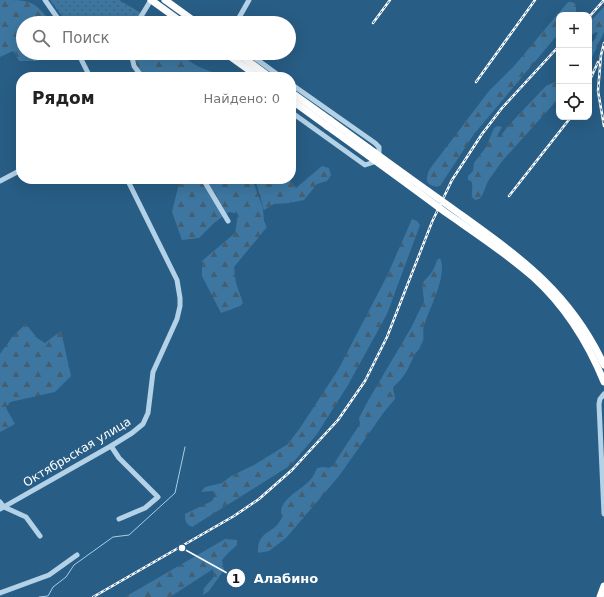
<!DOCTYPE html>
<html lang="ru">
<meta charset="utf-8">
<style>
:root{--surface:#fff;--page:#f6f6f6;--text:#222;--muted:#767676;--line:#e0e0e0}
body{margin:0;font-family:"DejaVu Sans",sans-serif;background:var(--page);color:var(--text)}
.controls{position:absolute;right:12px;top:12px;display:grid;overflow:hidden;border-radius:8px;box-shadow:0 4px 16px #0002}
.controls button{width:36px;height:36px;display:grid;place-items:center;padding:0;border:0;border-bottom:1px solid var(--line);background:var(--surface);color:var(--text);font:20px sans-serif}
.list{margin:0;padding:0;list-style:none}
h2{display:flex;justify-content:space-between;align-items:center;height:52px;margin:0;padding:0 16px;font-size:17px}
h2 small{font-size:13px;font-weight:400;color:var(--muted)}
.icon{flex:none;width:22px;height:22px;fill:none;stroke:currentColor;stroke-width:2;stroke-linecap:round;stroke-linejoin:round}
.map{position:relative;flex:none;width:604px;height:597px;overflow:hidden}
.search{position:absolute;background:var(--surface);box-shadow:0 4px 16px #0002;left:16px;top:16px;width:280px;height:44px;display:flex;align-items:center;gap:10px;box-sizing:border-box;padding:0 14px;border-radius:22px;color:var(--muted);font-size:15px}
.panel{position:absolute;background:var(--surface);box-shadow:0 4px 16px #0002;left:16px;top:72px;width:280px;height:112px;border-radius:16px}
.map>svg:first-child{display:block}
.grass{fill:url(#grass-dots)}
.forest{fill:url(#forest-firs)}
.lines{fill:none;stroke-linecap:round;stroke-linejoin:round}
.stream{stroke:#a8cde7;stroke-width:1}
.minor{stroke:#b3d1e7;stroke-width:5}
.highway{stroke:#fff;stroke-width:7}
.rail-casing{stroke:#fff;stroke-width:2.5}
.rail{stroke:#285d85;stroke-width:1;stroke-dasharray:3;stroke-linecap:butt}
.highway-bridge{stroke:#fff;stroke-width:7}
.labels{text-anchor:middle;stroke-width:3;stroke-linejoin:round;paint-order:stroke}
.street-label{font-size:12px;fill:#fff;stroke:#285d85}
.leader{fill:none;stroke:#fff;stroke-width:1.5}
.callout-dot{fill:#fff;stroke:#285d85;stroke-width:1.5}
.mark-label{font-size:12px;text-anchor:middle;font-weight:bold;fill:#111}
.callout-label{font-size:13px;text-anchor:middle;font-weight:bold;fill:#fff;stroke:#285d85;stroke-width:3;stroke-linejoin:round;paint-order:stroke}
</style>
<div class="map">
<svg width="604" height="597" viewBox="0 0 604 597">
<defs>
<pattern id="grass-dots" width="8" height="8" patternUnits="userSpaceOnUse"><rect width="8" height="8" fill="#3d77a1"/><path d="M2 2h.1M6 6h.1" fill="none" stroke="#455f72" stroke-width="1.8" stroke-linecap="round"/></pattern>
<pattern id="forest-firs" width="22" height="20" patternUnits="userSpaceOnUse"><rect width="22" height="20" fill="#3d77a1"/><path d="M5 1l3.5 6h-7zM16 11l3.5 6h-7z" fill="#455f72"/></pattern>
</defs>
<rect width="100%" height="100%" fill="#285d85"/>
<!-- grass -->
<path class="grass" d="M50 0H119L141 13 136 23H67Z"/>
<!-- forest -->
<g class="forest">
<path d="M0 0C31 0 33 0 52 23H23V53H52L37 61H19L13 51 0 57Z"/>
<path d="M568 2H572L576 4V13L574 15H559V33L474 134 440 186C435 187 438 187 433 186 424 183 427 177 429 170L489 91 514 66Z"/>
<path d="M604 7V32L589 64V46L595 39 598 32 594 33 589 38V23Z"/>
<path d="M128 53H182C191 67 210 70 224 77H144Z"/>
<path d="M559 80V98L503 160 488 181 482 196 479 199 475 200 472 197C471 192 474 187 471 181L468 180V176L473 171 474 163 486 147 494 128 498 126 502 127 498 134 500 137 508 126 546 86Z"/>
<path d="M322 166 329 168 331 175 327 181 317 184 304 200 289 203 274 204 264 210 255 179H289L296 188Z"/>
<path d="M180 179H252L263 208 264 221 267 227 234 267 236 283 243 303 240 306 221 313 202 276V261L235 233 238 214 229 212 214 223 199 238 182 240 172 212Z"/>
<path d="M412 219 417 221 420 225 387 314 348 385 317 434 291 465 192 527C186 524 185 521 185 514L212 501 215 496 213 491 201 492 205 487 222 483 231 476 254 465 288 444 300 428 338 370 387 276Z"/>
<path d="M440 258C448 276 429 308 424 326 422 332 425 338 422 344 421 348 417 351 415 354 408 368 406 376 393 387L395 399 384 412 339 476 286 538 269 551 258 553C257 529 275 535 282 517 276 500 301 491 311 479 314 476 315 472 317 468L323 467 329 468 333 465 360 424 359 418 369 399 411 328 424 301 422 283C430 275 434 271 437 260Z"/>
<path d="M26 324 37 338 45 343 61 331 71 376 55 392 10 402 6 408 15 424 0 432V354L13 336Z"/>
<path d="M225 539 237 540V545L228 553 222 560 224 570 209 591 203 595 204 588 213 578V569L170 597H125Z"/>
</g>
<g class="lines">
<!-- stream -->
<path class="stream" d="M39 597 48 596 53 587 66 577 74 565 113 537 129 535 175 493 185 447"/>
<!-- minor -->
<g class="minor">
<path d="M45 0 61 23"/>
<path d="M137 23 151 0"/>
<path d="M236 23 249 0"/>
<path d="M78 53 90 77"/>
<path d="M131 53 134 66 142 77"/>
<path d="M248 53 281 77"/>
<path d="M291 84 375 143 379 147V155L374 162 365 165 291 112"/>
<path d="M203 179 228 221"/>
<path d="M0 181 21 170"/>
<path d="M604 394 600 399 599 404 604 514"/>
<path d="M111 446 119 458 158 497 145 508 119 519"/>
<path d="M0 502 4 507 26 517 40 536"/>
<path d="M0 509 111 446 132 433 143 424 148 413 153 372 177 319 180 306V298L177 280 127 179"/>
<path d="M0 593 49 575 77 555"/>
</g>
<!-- highway -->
<g class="highway">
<path d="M151 0 183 23"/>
<path d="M165 0 197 23"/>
<path d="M225 53 259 77"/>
<path d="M237 53 270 77"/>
<path d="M291 92 330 120"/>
<path d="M291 100 327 126"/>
<path d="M600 597 604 586"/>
</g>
<!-- rail casing -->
<g class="rail-casing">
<g id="rail">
<path d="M589 17 604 0"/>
<path d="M373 23 390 0"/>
<path d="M604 43 601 55 598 91 604 126"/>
<path d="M476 82 535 0"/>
<path d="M589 82 598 62"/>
<path d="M509 196 571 117"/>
<path d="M93 597 234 516 259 499 292 470 338 420 365 381 387 337 432 222 452 180 482 134 502 108 559 46"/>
</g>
</g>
<!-- rail -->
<use href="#rail" class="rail"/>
<!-- highway-bridge -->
<g class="highway-bridge">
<path d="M330 120C370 149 409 178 449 206 515 254 568 288 604 365"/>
<path d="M327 126C366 154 406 183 445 212 475 233 506 253 533 277 565 306 588 343 604 382"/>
</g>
</g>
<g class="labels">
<!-- street labels -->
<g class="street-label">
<text transform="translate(77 452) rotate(-31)" y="4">Октябрьская улица</text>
</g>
</g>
<!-- callouts -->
<path class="leader" d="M182 548L236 578"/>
<g class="callout-dot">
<circle cx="182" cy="548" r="4"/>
<circle cx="236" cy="578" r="10"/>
</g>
<g class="mark-label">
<text x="236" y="583">1</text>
</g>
<g class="callout-label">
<text x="286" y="583">Алабино</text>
</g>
</svg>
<div class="controls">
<button>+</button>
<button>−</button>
<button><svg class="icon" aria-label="locate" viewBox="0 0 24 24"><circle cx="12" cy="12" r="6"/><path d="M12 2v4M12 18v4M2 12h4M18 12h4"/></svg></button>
</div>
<div class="search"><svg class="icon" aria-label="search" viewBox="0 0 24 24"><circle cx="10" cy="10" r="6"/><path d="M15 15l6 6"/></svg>Поиск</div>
<section class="panel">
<h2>Рядом<small>Найдено: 0</small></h2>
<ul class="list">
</ul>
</section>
</div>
